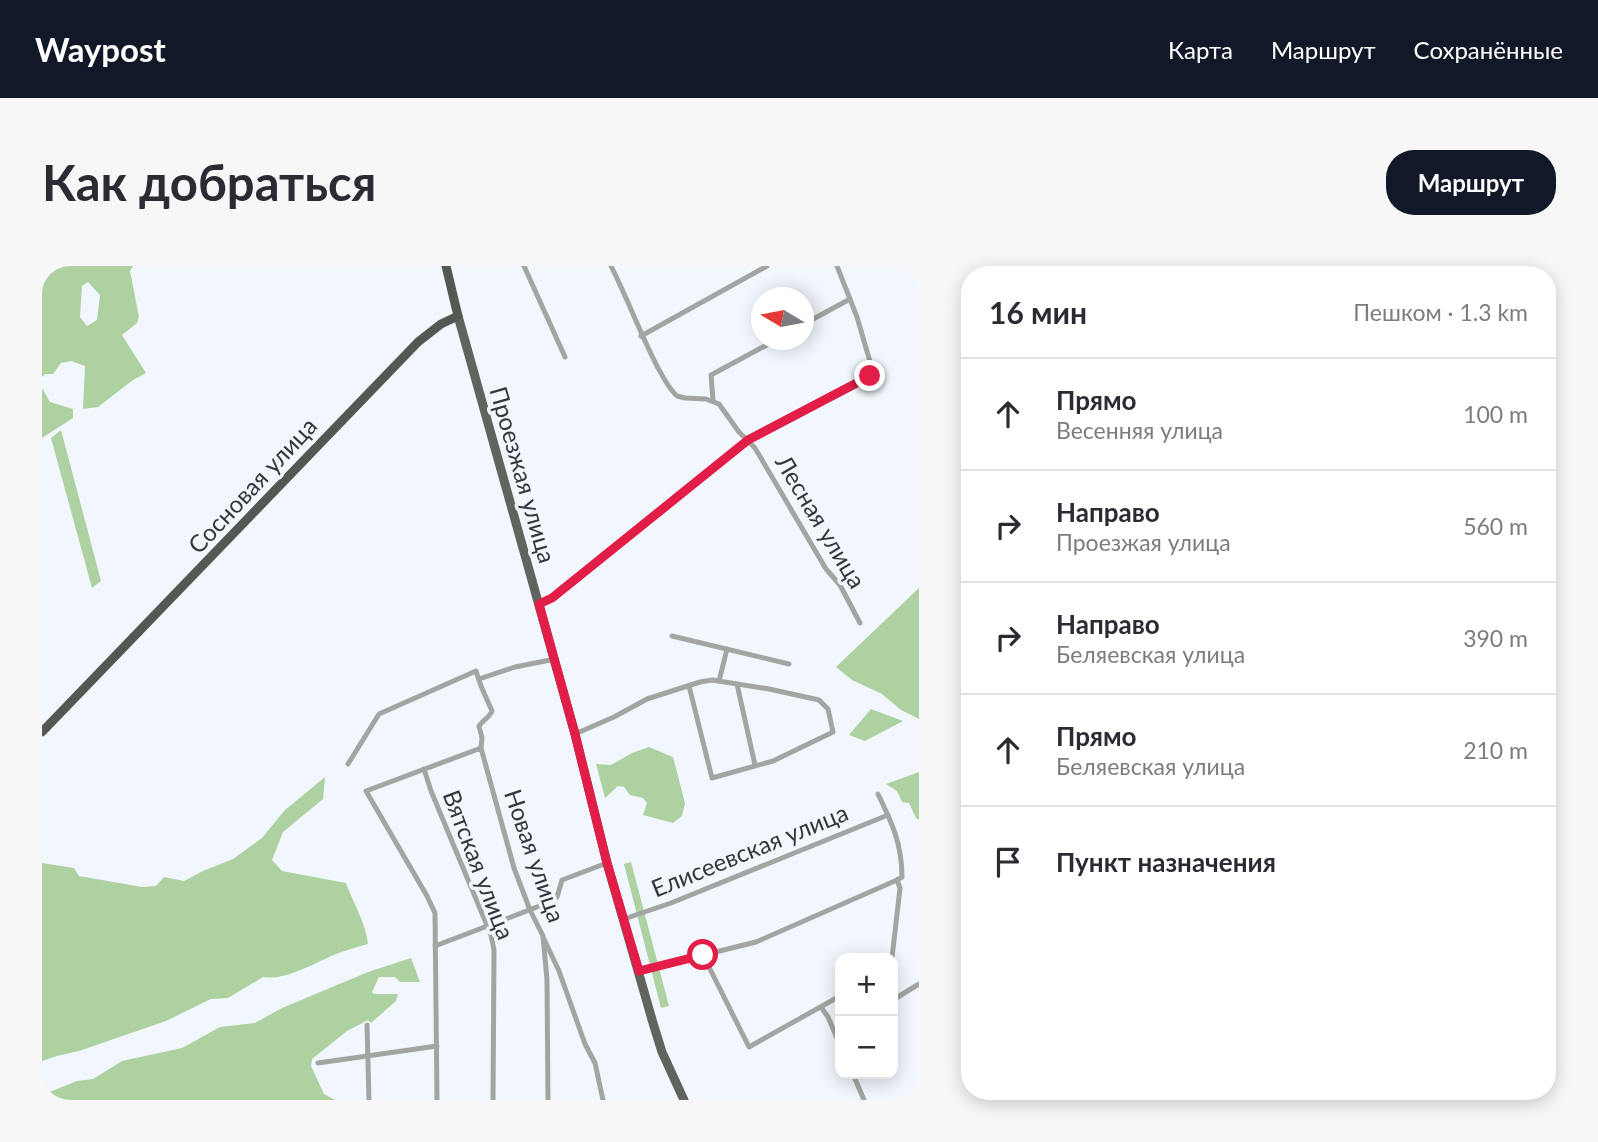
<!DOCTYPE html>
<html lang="ru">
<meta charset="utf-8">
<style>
:root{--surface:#fff;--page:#f7f7f7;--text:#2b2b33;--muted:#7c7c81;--line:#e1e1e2;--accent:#111827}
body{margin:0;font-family:Lato,sans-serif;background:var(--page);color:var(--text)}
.controls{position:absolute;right:21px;bottom:21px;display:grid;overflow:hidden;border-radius:14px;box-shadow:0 4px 18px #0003}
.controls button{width:63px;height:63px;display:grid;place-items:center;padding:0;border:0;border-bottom:2px solid var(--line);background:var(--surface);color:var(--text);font:35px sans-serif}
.compass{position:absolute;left:709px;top:21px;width:63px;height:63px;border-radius:50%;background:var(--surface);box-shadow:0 4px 18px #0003;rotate:280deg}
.stop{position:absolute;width:21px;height:21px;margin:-16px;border:5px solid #e11d48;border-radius:50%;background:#fff}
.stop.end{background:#e11d48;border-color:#fff;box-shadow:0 2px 7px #0008}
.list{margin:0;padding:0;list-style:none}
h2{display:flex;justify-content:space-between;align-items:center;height:91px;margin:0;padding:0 28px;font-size:30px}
h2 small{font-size:23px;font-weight:400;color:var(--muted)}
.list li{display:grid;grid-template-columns:46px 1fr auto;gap:21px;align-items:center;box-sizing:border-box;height:112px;padding:0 28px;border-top:2px solid var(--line)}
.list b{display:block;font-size:26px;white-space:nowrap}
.list p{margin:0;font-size:23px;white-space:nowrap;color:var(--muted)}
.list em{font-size:23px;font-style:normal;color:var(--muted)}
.icon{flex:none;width:38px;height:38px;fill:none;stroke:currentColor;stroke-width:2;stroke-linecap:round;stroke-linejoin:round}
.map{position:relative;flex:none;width:877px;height:834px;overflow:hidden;border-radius:28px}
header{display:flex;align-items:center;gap:42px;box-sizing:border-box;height:98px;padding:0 35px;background:var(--accent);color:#fff}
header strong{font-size:33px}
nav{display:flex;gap:38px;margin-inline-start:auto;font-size:24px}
.intro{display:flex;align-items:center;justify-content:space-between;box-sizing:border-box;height:168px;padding:0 42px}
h1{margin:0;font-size:49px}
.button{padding:18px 32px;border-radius:28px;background:var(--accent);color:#fff;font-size:24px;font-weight:700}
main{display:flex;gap:42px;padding:0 42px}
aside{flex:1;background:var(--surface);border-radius:28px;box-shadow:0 4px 18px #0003}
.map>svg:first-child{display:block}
.green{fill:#add1a1;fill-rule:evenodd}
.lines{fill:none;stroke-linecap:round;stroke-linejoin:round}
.minor{stroke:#a3a5a2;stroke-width:5}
.primary{stroke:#60635e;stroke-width:9}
.trunk{stroke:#545852;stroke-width:9}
.route{stroke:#e11d48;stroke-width:9}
.labels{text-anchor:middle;stroke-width:7;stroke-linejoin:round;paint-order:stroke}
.street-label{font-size:24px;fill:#343739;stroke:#f1f7fd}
</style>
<header>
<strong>Waypost</strong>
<nav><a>Карта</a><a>Маршрут</a><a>Сохранённые</a></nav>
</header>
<div class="intro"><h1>Как добраться</h1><a class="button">Маршрут</a></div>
<main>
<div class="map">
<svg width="877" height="834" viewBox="0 0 877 834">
<rect width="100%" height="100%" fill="#f1f7fd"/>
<!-- green -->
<g class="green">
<path d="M0 0H91L88 5 97 51 95 57 80 69 104 107 91 114 56 141 41 143 43 100 29 95 19 97 11 108H3L0 111ZM46 16 58 29 55 54 45 60 38 51 40 20Z"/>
<path d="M0 122 8 136 31 143V152L0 172Z"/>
<path d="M19 164 59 315 50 322 9 172Z"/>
<path d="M877 322V453L859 444 840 428 810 414 794 401Z"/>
<path d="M829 443 861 455 823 475 807 469Z"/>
<path d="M607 481 631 491 643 537 640 550 631 557 601 549 605 537 601 532 588 529 582 521 576 520 563 532 554 498 569 499 590 487Z"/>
<path d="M877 506V554L874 552 867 537 860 536 855 525 844 518Z"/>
<path d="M283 511 281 533 241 566 230 594 240 605 304 617C311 637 324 657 326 678 315 681 304 684 294 688 273 697 243 715 221 711L186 732 169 733 124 755 37 785 15 790 0 795V597L32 602 37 610 100 621 114 620 122 611 142 615 161 605 191 593 220 572 242 545Z"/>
<path d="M589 596 627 740 619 742 582 598Z"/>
<path d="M369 692 378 716H358L353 711H337L330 726 332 728H356L354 735 329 757 326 754 305 765 270 793 269 800 282 828 293 834H0V829L35 815 51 813 80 795 140 782 178 761 213 757 240 742 326 706Z"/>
</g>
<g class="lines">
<!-- minor -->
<g class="minor">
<path d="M482 0 523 91"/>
<path d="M569 0C586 34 599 69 616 102 622 112 626 122 635 130L643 132 664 133 677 138 697 166 713 182 784 303 798 319 818 357"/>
<path d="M762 58 808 33"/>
<path d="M599 70 725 0"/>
<path d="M671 134 669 109 734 74"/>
<path d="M497 338 505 335 518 326 706 174 828 110 831 106 815 51 795 0"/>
<path d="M630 370 747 398"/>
<path d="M437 413 473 401 513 393"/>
<path d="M677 415 685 383"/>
<path d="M695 418 713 499"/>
<path d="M533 468 572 451 605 433 658 416 670 414 727 423 777 434 786 443 791 466 731 495 670 512 647 420"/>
<path d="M306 498 337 448 434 405 439 420 450 445C448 451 441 454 437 460L440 472 439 482"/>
<path d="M382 503 389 525 449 669 452 684 451 834"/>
<path d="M836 528C850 557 860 578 860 611L855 614 858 622 850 692"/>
<path d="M582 653 629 637 846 549"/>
<path d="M502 673 517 705 543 778 553 797 561 834"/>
<path d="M393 680 508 636 515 631 520 614 565 597"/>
<path d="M661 689 707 781 798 730"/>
<path d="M597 705 714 676 855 614"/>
<path d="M851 734 877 718"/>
<path d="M779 741 786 751 798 779"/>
<path d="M325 759 327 834"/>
<path d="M276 797 395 780"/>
<path d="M811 808 822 834"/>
<path d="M395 834 393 647 385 630 324 525 439 482 472 602 488 644 501 670 505 714 506 834"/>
</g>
<!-- primary -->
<path class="primary" d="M416 50 533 468 565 597 611 757 620 786 642 834"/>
<!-- trunk -->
<path class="trunk" d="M0 466 376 76 399 58 416 50 404 0"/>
</g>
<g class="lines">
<!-- route -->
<path class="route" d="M661 689 597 705 565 597 533 468 497 338 510 332 706 174 828 110"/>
</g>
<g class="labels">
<!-- street labels -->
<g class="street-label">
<text transform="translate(480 209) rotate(74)" y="8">Проезжая улица</text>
<text transform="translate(211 220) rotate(-47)" y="8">Сосновая улица</text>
<text transform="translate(778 256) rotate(59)" y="8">Лесная улица</text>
<text transform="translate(708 585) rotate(-22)" y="8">Елисеевская улица</text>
<text transform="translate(492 590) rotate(71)" y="8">Новая улица</text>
<text transform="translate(436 599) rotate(69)" y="8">Вятская улица</text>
</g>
</g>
</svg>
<div class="controls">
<button>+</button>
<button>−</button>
</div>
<svg class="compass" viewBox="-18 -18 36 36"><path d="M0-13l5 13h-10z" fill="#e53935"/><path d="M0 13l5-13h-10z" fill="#7c7c81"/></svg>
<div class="stop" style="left:661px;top:689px"></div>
<div class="stop end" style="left:828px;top:110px"></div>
</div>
<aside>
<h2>16 мин<small>Пешком · 1.3 km</small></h2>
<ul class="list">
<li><svg class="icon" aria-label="ahead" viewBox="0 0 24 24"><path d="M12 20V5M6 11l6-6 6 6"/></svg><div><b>Прямо</b><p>Весенняя улица</p></div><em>100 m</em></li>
<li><svg class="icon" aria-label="right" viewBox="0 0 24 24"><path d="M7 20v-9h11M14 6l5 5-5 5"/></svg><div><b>Направо</b><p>Проезжая улица</p></div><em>560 m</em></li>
<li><svg class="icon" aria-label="right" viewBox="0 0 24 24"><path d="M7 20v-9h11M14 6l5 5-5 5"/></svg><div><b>Направо</b><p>Беляевская улица</p></div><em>390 m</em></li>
<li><svg class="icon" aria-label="ahead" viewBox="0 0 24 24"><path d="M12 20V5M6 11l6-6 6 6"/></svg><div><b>Прямо</b><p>Беляевская улица</p></div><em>210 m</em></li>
<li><svg class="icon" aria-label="arrive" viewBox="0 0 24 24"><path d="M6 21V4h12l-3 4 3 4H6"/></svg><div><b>Пункт назначения</b></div></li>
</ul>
</aside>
</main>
